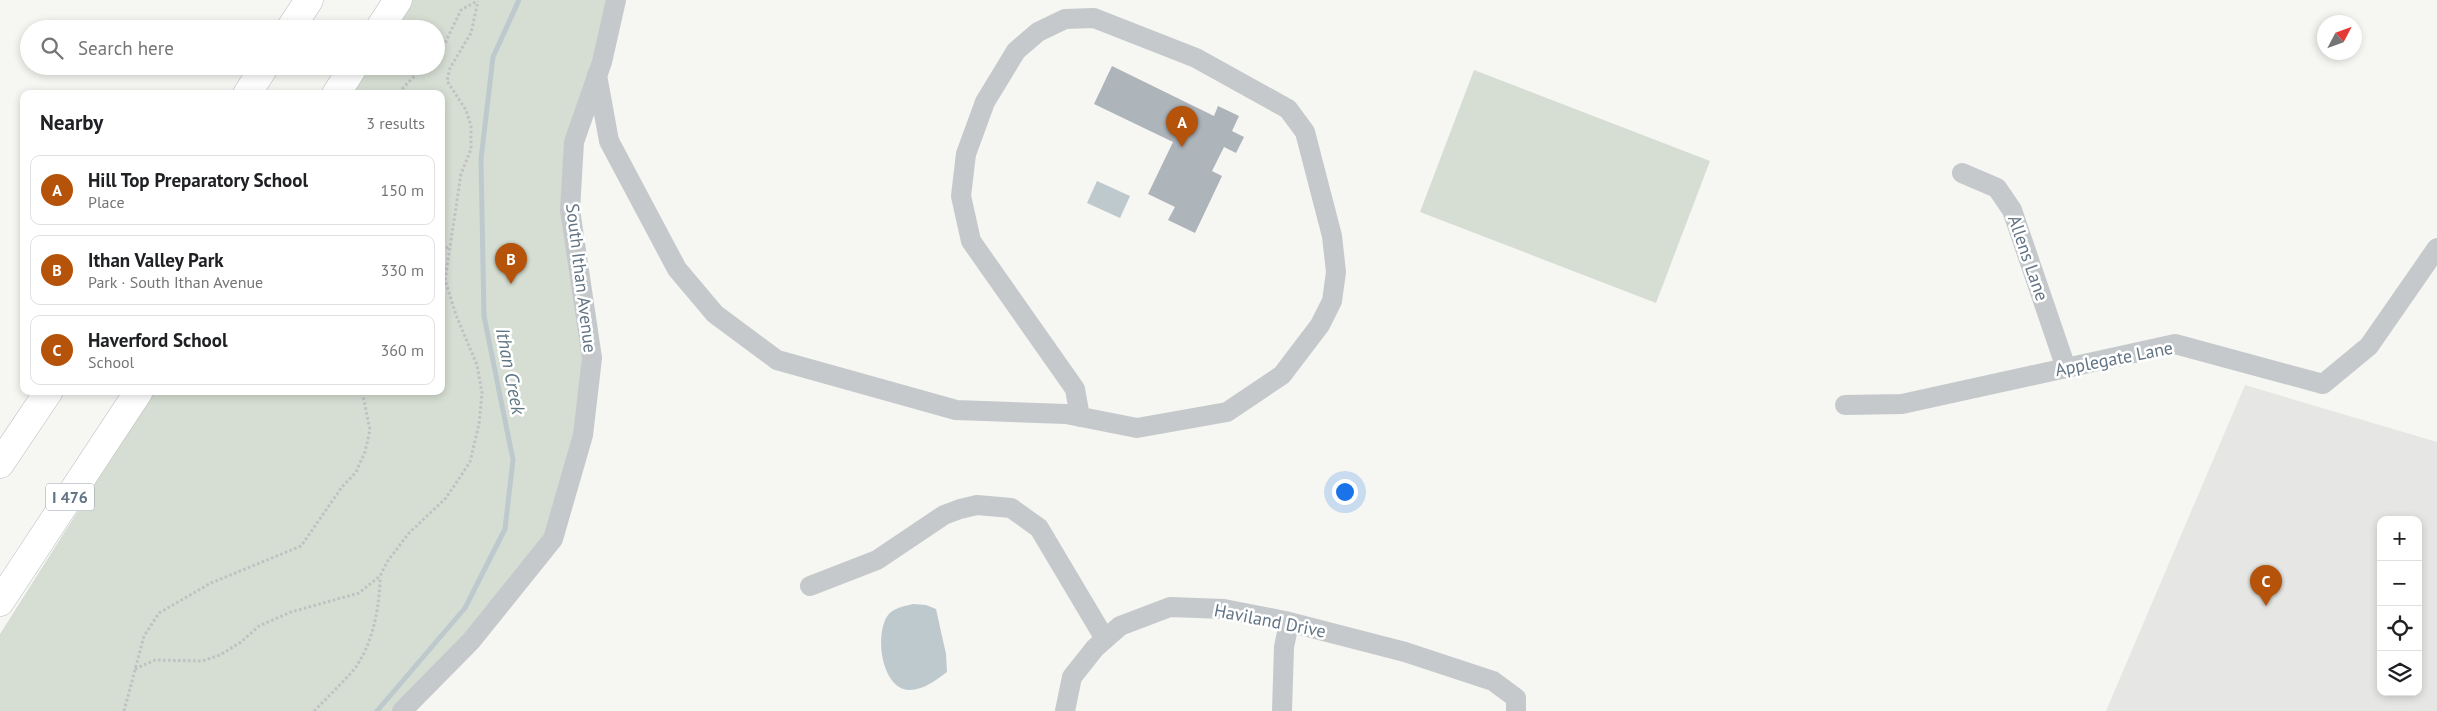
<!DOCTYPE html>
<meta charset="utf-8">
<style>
:root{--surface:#fff;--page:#f6f6f6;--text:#202124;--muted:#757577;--line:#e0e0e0;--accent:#b45309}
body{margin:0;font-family:"PT Sans",sans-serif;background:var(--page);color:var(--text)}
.controls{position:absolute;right:15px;bottom:15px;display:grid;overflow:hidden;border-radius:10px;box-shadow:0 2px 8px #0003}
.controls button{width:45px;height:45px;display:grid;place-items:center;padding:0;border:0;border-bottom:1px solid var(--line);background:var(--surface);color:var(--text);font:25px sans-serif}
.compass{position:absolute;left:2317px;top:15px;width:45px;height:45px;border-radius:50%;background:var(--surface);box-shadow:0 2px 8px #0003;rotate:49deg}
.you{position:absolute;left:1344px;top:491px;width:18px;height:18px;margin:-12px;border:4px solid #fff;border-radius:50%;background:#1a73e8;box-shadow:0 0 0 8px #1a73e833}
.badge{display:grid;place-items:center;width:32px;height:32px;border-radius:50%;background:var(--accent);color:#fff;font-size:16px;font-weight:700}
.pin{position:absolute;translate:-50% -41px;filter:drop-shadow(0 1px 2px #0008)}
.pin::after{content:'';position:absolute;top:26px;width:18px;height:15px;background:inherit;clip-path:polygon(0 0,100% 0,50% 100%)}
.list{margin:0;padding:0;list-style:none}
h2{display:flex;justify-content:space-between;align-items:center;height:65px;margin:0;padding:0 20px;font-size:21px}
h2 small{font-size:16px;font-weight:400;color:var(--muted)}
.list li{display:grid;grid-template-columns:32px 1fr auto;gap:15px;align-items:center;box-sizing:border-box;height:70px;margin:0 10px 10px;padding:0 10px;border:1px solid var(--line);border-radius:10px}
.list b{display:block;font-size:19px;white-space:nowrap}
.list p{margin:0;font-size:16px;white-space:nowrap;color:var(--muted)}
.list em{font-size:16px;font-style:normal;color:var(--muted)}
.icon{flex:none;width:28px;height:28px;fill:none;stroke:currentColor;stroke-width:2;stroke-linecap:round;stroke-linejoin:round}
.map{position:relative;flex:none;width:2437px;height:711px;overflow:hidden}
.search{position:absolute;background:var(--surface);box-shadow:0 2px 8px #0003;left:20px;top:20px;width:425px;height:55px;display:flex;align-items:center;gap:12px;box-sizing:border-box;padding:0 18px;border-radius:28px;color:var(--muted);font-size:19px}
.panel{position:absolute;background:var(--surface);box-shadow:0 2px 8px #0003;left:20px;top:90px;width:425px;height:305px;border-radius:10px}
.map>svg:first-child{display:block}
.built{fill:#e6e7e5;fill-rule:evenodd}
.green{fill:#d6ded3}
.water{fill:#bec9ce}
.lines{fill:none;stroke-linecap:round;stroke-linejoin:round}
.stream{stroke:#bec9ce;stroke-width:5}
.building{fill:#adb4ba}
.highway-casing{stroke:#b7bbbe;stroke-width:29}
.path{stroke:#bfc1c3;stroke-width:3;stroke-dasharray:2.5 2.5;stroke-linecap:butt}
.minor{stroke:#c5c9cc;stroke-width:20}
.highway{stroke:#fff;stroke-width:28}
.labels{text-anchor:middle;stroke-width:5;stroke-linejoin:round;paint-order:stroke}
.shield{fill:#fff;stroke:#929eaa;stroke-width:1}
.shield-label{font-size:16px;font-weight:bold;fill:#637485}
.street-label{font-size:18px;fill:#637485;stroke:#fff}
.water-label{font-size:19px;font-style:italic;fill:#5f7782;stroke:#fff}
</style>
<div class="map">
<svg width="2437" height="711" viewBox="0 0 2437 711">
<rect width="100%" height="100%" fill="#f6f6f2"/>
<!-- built -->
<path class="built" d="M2245 385 2437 442V711H2106ZM2381 520H2418V692H2381Z"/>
<!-- green -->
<g class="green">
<path d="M402 0H616L574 142 592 358 553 539 401 711H0V634L154 391H441V94H343L360 66H436V29H384Z"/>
<path d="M1474 70 1710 161 1656 303 1420 212Z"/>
</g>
<!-- water -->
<g class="water">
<path d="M1097 181 1130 196 1120 218 1087 203Z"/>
<path d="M913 604 926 605 936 609 946 654 947 672C936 680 924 690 909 690 880 689 873 627 891 612 898 607 905 606 913 604Z"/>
</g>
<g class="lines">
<!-- stream -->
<path class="stream" d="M377 711 465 608 505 529 513 460 484 316 481 159 493 57 519 0"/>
</g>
<!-- building -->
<path class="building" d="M1112 66 1214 116 1218 106 1239 116 1232 131 1244 137 1236 153 1224 147 1212 171 1222 176 1195 233 1168 220 1175 207 1148 194 1173 142 1094 104Z"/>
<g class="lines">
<!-- highway casing -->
<g class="highway-casing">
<g id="highway">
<path d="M290 29 309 0"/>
<path d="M379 29 398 0"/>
<path d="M247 94 265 66"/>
<path d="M336 94 354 66"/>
<path d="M0 464 49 391"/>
<path d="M0 602 139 391"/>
</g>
</g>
<!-- path -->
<g class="path">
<path d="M436 54 442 49 461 10 477 1"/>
<path d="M401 94 403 88 424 66"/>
<path d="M441 249 450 247"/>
<path d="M135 669 155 660 202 661 220 655 241 642 259 626 291 612 359 593 380 576 387 562 409 533 446 498 470 462 479 424 482 393 477 365 456 315 445 280 461 174 471 149V126L466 110 447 81 450 68 471 33 478 1"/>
<path d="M124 711 144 636 159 613 211 583 301 546 342 487 356 472 365 452 370 430 362 391"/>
<path d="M314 711C327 698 340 685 352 672 372 648 380 607 380 577"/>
</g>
<!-- minor -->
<g class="minor">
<path d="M597 75 609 141 677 269 715 314 777 360 956 410 1066 414 1137 428 1227 412 1282 375 1320 325 1332 301 1336 272 1332 236 1305 132 1288 109 1196 58 1094 18 1065 19 1038 32 1016 51 985 102 966 154 961 196 971 241 1075 389 1080 417"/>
<path d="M1962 173 1997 188 2012 210 2066 368"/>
<path d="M1845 405 1902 404 2175 344 2323 384 2369 346 2437 248"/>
<path d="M810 586 877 560 944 515 960 509 977 505 1011 508 1039 528 1105 639"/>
<path d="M402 711 471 641 553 539 583 435 592 358 570 210 574 142 602 62 616 0"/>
<path d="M1065 711 1072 677 1095 648 1120 626 1170 607 1224 609 1285 621 1405 652 1493 681 1516 698V711"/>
<path d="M1282 711 1284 647 1289 623"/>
</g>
<!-- highway -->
<use href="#highway" class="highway"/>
</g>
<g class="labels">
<!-- shield labels -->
<rect class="shield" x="46" y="483.5" width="48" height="27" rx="4"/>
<g class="shield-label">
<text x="70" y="503">I 476</text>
</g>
<!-- street labels -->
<g class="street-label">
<text transform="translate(2028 258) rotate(71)" y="6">Allens Lane</text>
<text transform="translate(581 278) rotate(83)" y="6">South Ithan Avenue</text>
<text transform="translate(2114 359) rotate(-11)" y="6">Applegate Lane</text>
<text transform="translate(1270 621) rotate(11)" y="6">Haviland Drive</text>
</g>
<!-- water labels -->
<g class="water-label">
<text transform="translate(511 371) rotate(79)" y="7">Ithan Creek</text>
</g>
</g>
</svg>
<div class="controls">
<button>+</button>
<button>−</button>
<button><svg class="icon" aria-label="locate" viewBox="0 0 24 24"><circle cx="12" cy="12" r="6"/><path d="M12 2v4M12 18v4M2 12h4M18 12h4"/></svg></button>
<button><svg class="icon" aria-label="layers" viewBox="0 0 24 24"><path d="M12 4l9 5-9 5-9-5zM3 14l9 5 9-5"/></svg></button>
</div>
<svg class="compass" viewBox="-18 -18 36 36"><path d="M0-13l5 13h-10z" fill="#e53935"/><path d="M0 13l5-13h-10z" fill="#757577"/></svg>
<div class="you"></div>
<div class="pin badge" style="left:1182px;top:147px">A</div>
<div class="pin badge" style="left:511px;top:284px">B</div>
<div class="pin badge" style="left:2266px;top:606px">C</div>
<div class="search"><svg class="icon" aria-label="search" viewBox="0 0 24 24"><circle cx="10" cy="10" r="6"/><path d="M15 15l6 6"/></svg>Search here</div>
<section class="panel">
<h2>Nearby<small>3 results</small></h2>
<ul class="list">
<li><span class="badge">A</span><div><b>Hill Top Preparatory School</b><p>Place</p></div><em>150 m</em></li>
<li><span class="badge">B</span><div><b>Ithan Valley Park</b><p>Park · South Ithan Avenue</p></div><em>330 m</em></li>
<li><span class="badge">C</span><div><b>Haverford School</b><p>School</p></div><em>360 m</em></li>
</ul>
</section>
</div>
